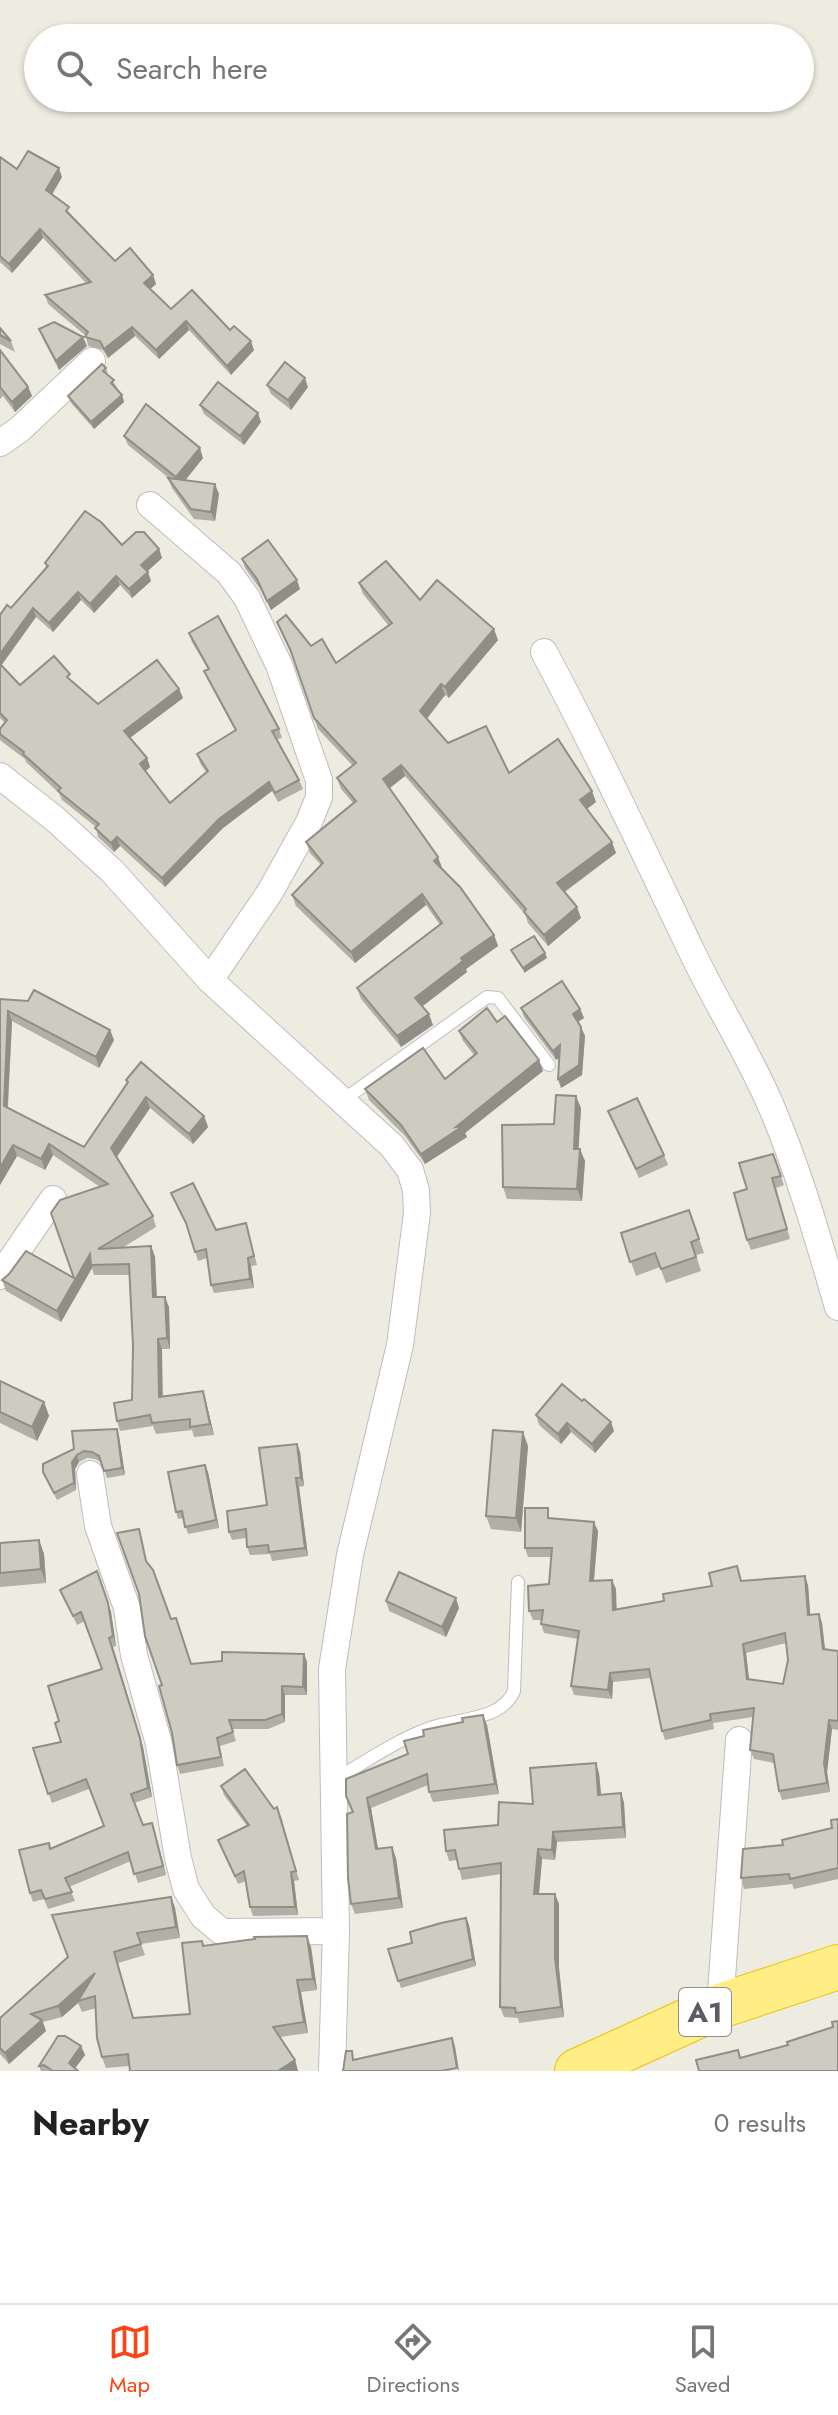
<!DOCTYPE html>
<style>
:root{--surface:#fff;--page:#f2f2f2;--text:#222;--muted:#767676;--line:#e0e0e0;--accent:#fa4519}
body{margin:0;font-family:Jost,sans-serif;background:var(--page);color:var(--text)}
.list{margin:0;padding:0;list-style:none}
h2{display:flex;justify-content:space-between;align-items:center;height:104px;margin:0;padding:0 32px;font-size:34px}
h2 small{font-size:26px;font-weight:400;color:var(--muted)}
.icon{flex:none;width:44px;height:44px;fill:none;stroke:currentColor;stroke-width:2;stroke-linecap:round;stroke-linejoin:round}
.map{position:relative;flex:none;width:838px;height:2071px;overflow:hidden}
.search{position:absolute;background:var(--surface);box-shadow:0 2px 6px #0004;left:24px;right:24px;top:24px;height:88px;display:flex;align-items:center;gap:20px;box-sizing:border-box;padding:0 28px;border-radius:44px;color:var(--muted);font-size:30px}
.sheet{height:232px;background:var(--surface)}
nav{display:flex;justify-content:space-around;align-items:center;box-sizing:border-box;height:112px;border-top:2px solid var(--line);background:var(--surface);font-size:22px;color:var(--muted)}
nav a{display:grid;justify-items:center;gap:4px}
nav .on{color:var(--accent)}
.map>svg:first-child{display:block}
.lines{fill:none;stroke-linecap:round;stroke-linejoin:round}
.lane-casing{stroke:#bbbdc3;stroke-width:14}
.street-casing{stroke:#bbbdc3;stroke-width:28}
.highway-casing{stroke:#edbf00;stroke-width:46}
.lane{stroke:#fff;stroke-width:12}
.street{stroke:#fff;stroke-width:26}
.highway{stroke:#ffee85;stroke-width:44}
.wall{fill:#b1afa6;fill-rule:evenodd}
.shaded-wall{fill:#908e87}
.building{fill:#cecbc1;stroke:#908e87;stroke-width:2;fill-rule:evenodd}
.labels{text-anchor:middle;stroke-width:6;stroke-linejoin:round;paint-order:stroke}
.shield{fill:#fff;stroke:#8b8d92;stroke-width:2}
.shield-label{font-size:28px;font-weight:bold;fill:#595c63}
</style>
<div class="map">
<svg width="838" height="2071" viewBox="0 0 838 2071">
<rect width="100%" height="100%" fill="#eeece0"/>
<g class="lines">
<!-- lane casing -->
<g class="lane-casing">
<g id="lane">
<path d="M342 1101 487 997 498 998 549 1065"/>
<path d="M334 1780C364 1763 395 1741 427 1729 454 1718 501 1722 514 1691L518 1582"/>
</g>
</g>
<!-- street casing -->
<g class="street-casing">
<g id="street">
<path d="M0 443 20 429 92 361"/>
<path d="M150 505 229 573 247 598 279 665 319 780V797L309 822 270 892 210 980"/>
<path d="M544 652C596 749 643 850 691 950 716 1003 748 1052 771 1106 799 1171 818 1239 838 1307"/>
<path d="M0 776 55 819 112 871 210 980 392 1146 410 1170 416 1190 417 1213 400 1345 350 1555 332 1669 336 1931 332 2071"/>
<path d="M0 1276 53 1199"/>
<path d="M90 1474 98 1526 127 1608 134 1655 159 1744 178 1858 186 1889 203 1916 222 1932 336 1931"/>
<path d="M720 2006 739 1740"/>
</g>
</g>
<!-- highway casing -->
<g class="highway-casing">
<path id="highway" d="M577 2071 720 2006 838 1967"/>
</g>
<!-- lane -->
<use href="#lane" class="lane"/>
<!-- street -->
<use href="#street" class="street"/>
<!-- highway -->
<use href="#highway" class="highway"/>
</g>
<!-- wall -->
<g class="wall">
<path d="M0 158 17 169 62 177 52 194 115 261 153 275 156 284 150 289 171 309 230 330 254 350 231 375 189 330 159 359 135 336 108 358 103 350 88 346 86 336 48 304 45 295 86 283 43 238 12 273 0 262Z"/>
<path d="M0 328 11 341 15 352 0 344Z"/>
<path d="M39 329 87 346 59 370 43 339Z"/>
<path d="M0 350 28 387 32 396 15 412 3 396 0 399Z"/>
<path d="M106 368 108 375 117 387 116 388 122 395 124 402 94 429 71 403 68 396Z"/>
<path d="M267 385 308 387 291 410 271 394Z"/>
<path d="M200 405 261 422 244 445 204 414Z"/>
<path d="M124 436 203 458 185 480 219 494 215 521 194 519 172 488 168 478 170 479 128 445Z"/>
<path d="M122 545 159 549 162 558 147 572 151 581 132 598 120 585 94 613 81 600 53 632 36 617 1 666 20 685 72 681 98 704 179 689 183 698 130 738 147 758 150 767 146 771 170 803 206 772 200 763 197 754 235 730 208 680 204 671 208 669 192 642 189 633 279 729 282 738 277 739 299 780 303 789 278 802 272 791 223 828 165 887 120 846 114 852 98 837 96 827 62 800 59 793 26 762 25 759 1 741 0 739V729L5 723 0 718V615L11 608 46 567 45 563Z"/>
<path d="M242 559 300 589 271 610 260 589 245 568Z"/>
<path d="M359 583 420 600 498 640 449 698 445 695 427 719 448 743 509 773 596 802 587 809 616 853 565 892 581 918 548 946 528 923 525 914 405 776 390 788 438 857 442 868 494 935 498 946 466 969 467 972 422 1006 433 1025 401 1047 361 999 357 988 440 925 426 905 355 963 296 906 292 895 321 865 310 853 306 842 353 803 341 789 337 778 353 766 318 729 293 658 277 622 336 663 388 625 363 594Z"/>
<path d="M0 999 110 1030 114 1040 99 1068 12 1021 8 1109 84 1147 127 1084 126 1080 204 1116 208 1127 193 1144 150 1108 117 1157 153 1216 156 1227 122 1248 151 1246 155 1257 157 1297 169 1307 170 1349H162V1396L206 1402 214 1435 194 1437 192 1430 156 1434 153 1426 120 1431 117 1421 132 1400 133 1346 130 1275H94L92 1268 61 1322 6 1291 2 1280 74 1278 100 1187 53 1155 45 1170 17 1156 0 1185Z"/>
<path d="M521 1008 580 1009 584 1018 578 1022 585 1036 582 1075 561 1088 559 1058 556 1060 524 1017Z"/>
<path d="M497 1022 539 1060 543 1071 465 1133 467 1137 425 1164 405 1136 369 1100 365 1089 445 1079 474 1055 463 1041 459 1031Z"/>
<path d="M581 1108 578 1149 585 1161 582 1201 507 1199 503 1187 554 1124Z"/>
<path d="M608 1111 664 1155 668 1165 639 1178Z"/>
<path d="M773 1154 784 1185 776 1188 790 1239 751 1250 747 1240V1189Z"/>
<path d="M171 1193 216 1230 246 1223 257 1265 251 1266 254 1288 214 1293 211 1285 207 1258 198 1261 188 1228Z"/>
<path d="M689 1210 704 1253 696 1255 701 1271 666 1283 660 1267 636 1276 621 1233Z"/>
<path d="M0 1381 44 1402 49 1416 37 1441 0 1423Z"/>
<path d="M582 1401 614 1431 595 1453 571 1432 561 1444 539 1425 536 1415Z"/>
<path d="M119 1436 125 1475 107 1478 102 1463 95 1459 87 1458 79 1462 75 1469 76 1490 57 1500 46 1479 43 1472V1464Z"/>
<path d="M297 1444 300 1452 304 1486 299 1487 308 1556 272 1561 270 1554 250 1555 247 1547 246 1538 232 1540 229 1532 267 1505Z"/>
<path d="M528 1446 521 1532 491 1529 486 1516Z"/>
<path d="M208 1472 219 1528 188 1534 183 1518 178 1519 176 1512Z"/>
<path d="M551 1518 598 1531 594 1581 616 1589V1609L664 1601 742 1581 808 1585 810 1615 822 1623 825 1650 838 1651V1730L832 1729 827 1772 830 1792 782 1800 779 1791 774 1763 754 1759 750 1750 753 1717 713 1723 714 1729 665 1740 662 1731 651 1678 613 1682 612 1699 574 1695 571 1686 578 1639 544 1633 541 1624V1620H533L529 1611 549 1584 551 1557H528L525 1548ZM786 1643 788 1660 783 1684 749 1679 746 1653Z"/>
<path d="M139 1529 147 1563 171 1619 192 1664 304 1654 307 1662V1695H285V1722L268 1729H232L236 1741 220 1746 224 1766 180 1774 177 1765 162 1685Z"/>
<path d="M39 1540 44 1554 46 1583 0 1587V1543Z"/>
<path d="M97 1571 111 1612 116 1646 113 1647 143 1747 152 1797 134 1803 143 1825 152 1823 166 1875 138 1883 131 1861 69 1887 75 1901 48 1909 44 1899 33 1902 30 1893 49 1843 51 1848 104 1826 89 1789 52 1803 33 1748 61 1742 59 1721 102 1669 85 1621 77 1625 60 1590Z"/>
<path d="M386 1601 459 1608 446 1637 389 1611Z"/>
<path d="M487 1725 499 1794 433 1802 429 1792 428 1785 371 1808 378 1849 396 1858 403 1908 355 1914 351 1904 353 1813 408 1754Z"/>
<path d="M599 1773 601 1795 621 1793 624 1803 626 1838 557 1842 555 1860 542 1859 539 1894H555L559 1904V1968L564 2017 519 2023 518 2018 504 2017 500 2007 501 1874 462 1880 457 1860 449 1861 446 1851 498 1825 533 1804Z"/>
<path d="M221 1786 274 1809 281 1816 299 1880 294 1881 298 1915 253 1916 250 1907 246 1881 238 1884 218 1840 247 1826 224 1795Z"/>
<path d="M838 1819V1879L794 1889 792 1884 744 1889 741 1878 783 1845 832 1828Z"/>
<path d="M171 1897 175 1908 180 1938 141 1944 145 1955 118 1963 133 2018 190 2014 202 1941 204 1946 311 1947 317 1990 301 1992 308 2033 280 2037 295 2060 298 2071H130L129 2066 106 2068 102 2057 96 2008 82 2012 78 2003 62 2017 43 2022 46 2031 9 2064 0 2054V2018Z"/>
<path d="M466 1918 469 1925 476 1966 401 1988 388 1949 412 1943Z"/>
<path d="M81 2046 85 2055 75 2068 78 2071H41L39 2066Z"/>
</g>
<!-- shaded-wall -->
<g class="shaded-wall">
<path d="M59 168 62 177 50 198 46 190Z"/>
<path d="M40 229 43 238 12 273 9 264Z"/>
<path d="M153 275 156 284 147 292 144 283Z"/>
<path d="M186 321 189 330 159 359 156 350Z"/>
<path d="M132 327 135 336 108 358 104 349Z"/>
<path d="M83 337 87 346 59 370 56 361Z"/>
<path d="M251 341 254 350 231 375 227 366Z"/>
<path d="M305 378 308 387 291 410 288 400Z"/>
<path d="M28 387 32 396 15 412 12 402Z"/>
<path d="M122 395 124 402 94 429 91 422Z"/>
<path d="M258 413 261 422 244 445 240 436Z"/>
<path d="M200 448 203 458 180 487 176 477Z"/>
<path d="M215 484 219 494 215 521 211 512Z"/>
<path d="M159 549 162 558 144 574 141 565Z"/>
<path d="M148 572 151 581 132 598 129 589Z"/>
<path d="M116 576 120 585 94 613 90 604Z"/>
<path d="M297 580 300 589 271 610 267 601Z"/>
<path d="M78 592 81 600 53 632 49 623Z"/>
<path d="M33 608 36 617 0 667V654Z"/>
<path d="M494 629 498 640 449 698 445 687Z"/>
<path d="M441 684 445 695 424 722 420 711Z"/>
<path d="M179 689 183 698 127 740 124 731Z"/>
<path d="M147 758 150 767 143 773 140 764Z"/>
<path d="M401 765 405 776 387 790 383 779Z"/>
<path d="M269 782 272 791 223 828 165 887 162 878 219 819Z"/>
<path d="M592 791 596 802 584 811 580 800Z"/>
<path d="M117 837 120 846 114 852 111 843Z"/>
<path d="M612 842 616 853 561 894 557 883Z"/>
<path d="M438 857 442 868 438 872 434 861Z"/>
<path d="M422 894 426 905 355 963 351 952Z"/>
<path d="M577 907 581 918 548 946 544 935Z"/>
<path d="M494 935 498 946 466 969 467 972 419 1009 415 998 461 958Z"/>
<path d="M545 953 547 958 524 973 523 968Z"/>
<path d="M580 1009 584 1018 576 1023 573 1014Z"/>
<path d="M8 1011 12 1021 7 1117 4 1106Z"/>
<path d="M429 1014 433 1025 401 1047 397 1036Z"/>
<path d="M581 1027 585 1036 582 1075 561 1088 558 1079Z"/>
<path d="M110 1030 114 1040 99 1068 96 1057Z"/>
<path d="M560 1045 563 1055 556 1060 553 1051Z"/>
<path d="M539 1060 543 1071 465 1133 467 1137 425 1164 421 1154Z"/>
<path d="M576 1096 581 1108 578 1160 574 1149Z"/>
<path d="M146 1097 150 1108 115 1159 111 1148Z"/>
<path d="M204 1116 208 1127 193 1144 189 1134Z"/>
<path d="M49 1144 53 1155 45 1170 41 1159Z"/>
<path d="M13 1145 17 1156 0 1185V1168Z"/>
<path d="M580 1149 585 1161 582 1201 577 1189Z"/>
<path d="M151 1246 155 1257 157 1308 153 1297Z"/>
<path d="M90 1254 92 1268 61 1322 57 1311Z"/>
<path d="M248 1258 251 1266 254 1288 250 1279Z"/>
<path d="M165 1297 169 1307 170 1349 167 1338Z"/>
<path d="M158 1339 162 1349 163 1408 159 1397Z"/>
<path d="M203 1391 206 1402 214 1435 210 1424Z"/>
<path d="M44 1402 49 1416 37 1441 32 1427Z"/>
<path d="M611 1422 614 1431 595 1453 592 1444Z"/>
<path d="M567 1423 571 1432 561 1444 558 1434Z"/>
<path d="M117 1429 119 1436 125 1475 122 1468Z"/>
<path d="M523 1432 528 1446 521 1532 516 1518Z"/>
<path d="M297 1444 300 1452 304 1486 301 1478Z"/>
<path d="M77 1455 79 1462 75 1469 76 1490 74 1483 72 1462Z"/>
<path d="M205 1465 208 1472 219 1528 216 1520Z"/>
<path d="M296 1478 299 1487 308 1556 305 1548Z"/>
<path d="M594 1522 598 1531 593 1590 590 1581Z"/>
<path d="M39 1540 44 1554 46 1583 41 1569Z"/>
<path d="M805 1576 808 1585 811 1624 808 1615Z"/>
<path d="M612 1580 616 1589 617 1619 613 1610Z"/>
<path d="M456 1598 459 1608 446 1637 442 1627Z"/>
<path d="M108 1603 111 1612 116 1646 113 1636Z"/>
<path d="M819 1614 822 1623 826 1658 823 1649Z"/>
<path d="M743 1644 746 1653 750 1688 747 1679Z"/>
<path d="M113 1647 143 1747 152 1797 148 1788Z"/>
<path d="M304 1654 307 1662V1695L303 1687Z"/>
<path d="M610 1673 613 1682 612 1699 608 1690Z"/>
<path d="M282 1686 285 1695V1722L282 1714Z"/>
<path d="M483 1715 487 1725 499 1794 495 1784Z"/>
<path d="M829 1720 832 1729 827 1772 830 1792 827 1783 824 1763Z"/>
<path d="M596 1763 599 1773 602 1805 598 1795Z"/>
<path d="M621 1793 624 1803 626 1838 623 1827Z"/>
<path d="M367 1798 371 1808 380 1860 376 1849Z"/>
<path d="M152 1823 155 1832 166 1875 163 1866Z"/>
<path d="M553 1832 557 1842 555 1860 552 1850Z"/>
<path d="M392 1847 396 1858 403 1908 399 1898Z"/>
<path d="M538 1849 542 1859 538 1904 534 1894Z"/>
<path d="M291 1872 294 1881 298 1915 295 1907Z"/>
<path d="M555 1894 559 1904V1968L564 2017 561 2007 555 1958Z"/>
<path d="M171 1897 175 1908 180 1938 176 1927Z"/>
<path d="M466 1918 469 1925 476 1966 473 1959Z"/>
<path d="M307 1936 311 1947 317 1990 313 1979Z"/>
<path d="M95 1973 78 2001V2003L62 2017 58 2006Z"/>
<path d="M297 1980 301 1992 308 2033 304 2022Z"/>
<path d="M42 2020 46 2031 9 2064 5 2053Z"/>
<path d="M452 2038 455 2046 459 2071 457 2068Z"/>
<path d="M81 2046 85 2055 73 2071 69 2063Z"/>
<path d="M295 2060 298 2071H278Z"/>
</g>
<!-- building -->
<g class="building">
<path d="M28 151 59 168 46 190 69 207 66 211 115 261 130 248 153 275 144 283 171 309 192 290 230 330 234 326 251 341 227 366 186 321 156 350 132 327 104 349 100 341 85 337 88 332 45 295 91 282 40 229 9 264 0 256V157L17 169Z"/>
<path d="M54 322 83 337 56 361 39 329Z"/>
<path d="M0 328 11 341 0 335Z"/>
<path d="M0 350 28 387 12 402 0 387Z"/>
<path d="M285 362 305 378 288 400 267 385Z"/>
<path d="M102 364 106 368 103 371 114 380 111 383 122 395 91 422 68 396Z"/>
<path d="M218 382 258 413 240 436 200 405Z"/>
<path d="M146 404 200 448 176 477 124 436Z"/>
<path d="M168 478 215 484 211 512 191 509Z"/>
<path d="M85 511 101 522 122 545 136 532H144L159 549 141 565 148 572 129 589 116 576 90 604 78 592 49 623 33 608 0 654V615L7 605 11 608 48 566 45 563Z"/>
<path d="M268 540 297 580 267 601 257 579 242 559Z"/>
<path d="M386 561 420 600 437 580 494 629 445 687 441 684 420 711 448 743 486 726 509 773 558 739 592 791 580 800 612 842 557 883 577 907 544 935 524 912 526 909 401 765 383 779 438 857 434 861 460 887 494 935 461 958 463 961 415 998 429 1014 397 1036 357 988 442 923 422 894 351 952 292 895 323 863 306 842 356 801 337 778 356 763 314 718 290 649 277 622 286 615 311 646 322 639 336 663 392 623 359 583Z"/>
<path d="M218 616 279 729 272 731 299 780 275 793 269 782 219 819 162 878 117 837 111 843 95 828 99 824 58 791 61 788 23 754 24 752 0 734V729L7 720 0 713V664L20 685 54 656 70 674 67 677 98 704 157 660 179 689 124 731 147 758 140 764 170 803 208 771 197 754 236 730 204 671 209 669 189 633Z"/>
<path d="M534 936 545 953 523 968 511 950Z"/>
<path d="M562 981 580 1009 573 1014 581 1027 579 1065 558 1079 560 1045 553 1051 521 1008Z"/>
<path d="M34 990 110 1030 96 1057 8 1011 4 1106 84 1147 128 1082 126 1080 141 1062 204 1116 189 1134 146 1097 111 1148 153 1216 98 1249 151 1246 153 1297H165L167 1338 158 1339 159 1397 203 1391 210 1424 190 1427V1419L152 1423 150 1415 117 1421 114 1403 132 1400 133 1346 129 1264 91 1265 90 1254 57 1311 2 1280 9 1274 26 1251 74 1278 51 1213 60 1200 108 1184 49 1144 41 1159 13 1145 0 1168V999L28 1001Z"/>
<path d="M487 1008 497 1022 505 1016 539 1060 456 1127 463 1126 421 1154 401 1125 365 1089 423 1048 445 1079 477 1053 459 1031Z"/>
<path d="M556 1095 576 1096 574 1149H580L577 1189 503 1187 502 1125 554 1124Z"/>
<path d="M637 1098 664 1155 636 1169 608 1111Z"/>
<path d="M773 1154 781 1176 772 1178 787 1229 747 1240 734 1193 747 1189 739 1163Z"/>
<path d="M193 1183 216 1230 246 1223 254 1256 248 1258 250 1279 211 1285 206 1249 195 1252 186 1223 171 1193Z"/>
<path d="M689 1210 699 1239 691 1242 696 1257 661 1269 655 1253 630 1262 621 1233Z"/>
<path d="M0 1381 44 1402 32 1427 0 1412Z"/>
<path d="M562 1384 582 1401 584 1399 611 1422 592 1444 567 1423 558 1434 536 1415Z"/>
<path d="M117 1429 122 1468 104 1471 99 1456 92 1452 84 1451 77 1455 72 1462 74 1483 54 1493 43 1472V1464L74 1449 72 1431Z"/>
<path d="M493 1430 523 1432 516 1518 486 1516Z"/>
<path d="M297 1444 301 1478H296L305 1548 269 1552 268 1545 247 1547 246 1529 229 1532 227 1511 267 1505 259 1448Z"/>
<path d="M205 1465 216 1520 185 1527 182 1511 176 1512 168 1472Z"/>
<path d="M525 1508H548V1518L594 1522 590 1581 612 1580 613 1610 664 1601 663 1594 712 1586 709 1573 737 1566 741 1581 805 1576 808 1615 819 1614 823 1649 838 1651V1721L829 1720 824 1763 827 1783 779 1791 773 1754 750 1750 754 1708 710 1714 711 1720 662 1731 649 1669 610 1673 608 1690 571 1686 579 1631 541 1624 543 1610 529 1611 528 1586 549 1584 552 1548H525ZM785 1633 788 1660 783 1684 747 1679 743 1644Z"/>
<path d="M139 1529 146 1561 153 1570 171 1619 176 1618 191 1664 222 1661V1652L304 1654 303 1687 282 1686V1714L265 1720H229L233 1732 217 1738 221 1757 177 1765 172 1733 159 1686 162 1685 145 1636 139 1594 117 1533Z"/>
<path d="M39 1540 41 1569 0 1573V1543Z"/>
<path d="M97 1571 108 1603 113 1636 109 1638 140 1738 148 1788 131 1794 143 1825 152 1823 163 1866 134 1874 128 1852 65 1878 72 1892 45 1899 41 1890 30 1893 19 1850 49 1843 50 1849 104 1826 86 1779 48 1794 33 1748 61 1742 55 1723 59 1721 48 1686 102 1669 81 1612 73 1616 60 1590Z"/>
<path d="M399 1572 456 1598 442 1627 386 1601Z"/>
<path d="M483 1715 495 1784 429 1792 427 1774 367 1798 376 1849 392 1847 399 1898 351 1904 348 1878 347 1814 353 1812 346 1796V1779L408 1754 404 1741 424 1736 423 1730 463 1722 462 1718Z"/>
<path d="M596 1763 598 1795 621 1793 623 1827 553 1832 552 1850 538 1849 534 1894H555V1958L561 2007 516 2013 515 2008 500 2007 501 1863 459 1869 455 1850 446 1851 444 1830 498 1825 499 1802 533 1804 530 1768Z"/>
<path d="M245 1769 274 1809 277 1807 296 1871 291 1872 295 1907H250L244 1871 235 1876 218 1840 249 1825 221 1786Z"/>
<path d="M838 1819V1868L790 1879 789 1874 741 1878 743 1849 783 1845 782 1840 832 1828 831 1820Z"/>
<path d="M171 1897 176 1927 137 1933 141 1944 114 1952 133 2018 190 2014 182 1943 202 1941 203 1946 255 1939 254 1937 307 1936 313 1979 297 1980 304 2022 273 2027 295 2060 278 2071H130L128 2054 102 2057 97 2038 95 1996 78 2001 95 1973 58 2006 31 2014 42 2020 5 2053 0 2048V2018L68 1957 52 1915Z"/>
<path d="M466 1918 473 1959 398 1981 388 1949 412 1943 410 1932 441 1923Z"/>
<path d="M838 2021V2071H699L696 2060 738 2050 740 2058 788 2045 787 2042 833 2027 832 2022Z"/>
<path d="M58 2036H65L81 2046 69 2063 78 2071H53L44 2065 39 2066Z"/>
<path d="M452 2038 457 2068 441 2071H343L346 2051H352L353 2060Z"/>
</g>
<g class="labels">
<!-- shield labels -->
<rect class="shield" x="679" y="1988" width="52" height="48" rx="6"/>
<g class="shield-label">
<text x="705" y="2022">A1</text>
</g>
</g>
</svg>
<div class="search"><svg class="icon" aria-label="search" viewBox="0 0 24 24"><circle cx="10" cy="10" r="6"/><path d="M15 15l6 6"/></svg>Search here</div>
</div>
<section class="sheet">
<h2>Nearby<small>0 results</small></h2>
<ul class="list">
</ul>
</section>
<nav>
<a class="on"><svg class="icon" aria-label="map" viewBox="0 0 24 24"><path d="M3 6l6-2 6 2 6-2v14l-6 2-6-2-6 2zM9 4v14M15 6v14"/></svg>Map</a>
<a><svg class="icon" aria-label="directions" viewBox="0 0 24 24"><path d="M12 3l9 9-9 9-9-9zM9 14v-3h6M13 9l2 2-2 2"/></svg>Directions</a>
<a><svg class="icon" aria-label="saved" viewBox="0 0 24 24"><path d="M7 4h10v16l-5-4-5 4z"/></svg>Saved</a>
</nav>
